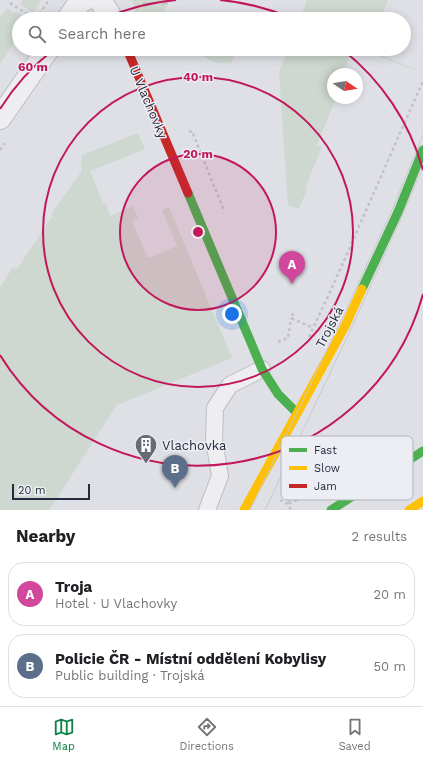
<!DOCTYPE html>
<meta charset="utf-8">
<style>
:root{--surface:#fff;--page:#f6f6f6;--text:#202124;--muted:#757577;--line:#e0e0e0;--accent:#0b8043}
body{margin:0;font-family:"Work Sans",sans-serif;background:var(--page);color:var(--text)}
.compass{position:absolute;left:327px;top:68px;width:36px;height:36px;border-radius:50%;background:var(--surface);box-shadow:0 2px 10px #0003;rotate:102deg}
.scale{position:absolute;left:12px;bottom:10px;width:78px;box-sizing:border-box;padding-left:4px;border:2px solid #262c3d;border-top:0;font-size:11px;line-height:14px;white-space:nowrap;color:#262c3d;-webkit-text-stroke:3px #eceef4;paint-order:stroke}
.you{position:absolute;left:232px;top:314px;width:14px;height:14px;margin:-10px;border:3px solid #fff;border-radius:50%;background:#1a73e8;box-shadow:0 0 0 6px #1a73e833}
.badge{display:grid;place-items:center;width:26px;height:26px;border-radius:50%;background:var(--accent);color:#fff;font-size:13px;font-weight:700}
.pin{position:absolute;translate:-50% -33px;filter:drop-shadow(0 1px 2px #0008)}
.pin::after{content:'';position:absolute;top:21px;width:14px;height:12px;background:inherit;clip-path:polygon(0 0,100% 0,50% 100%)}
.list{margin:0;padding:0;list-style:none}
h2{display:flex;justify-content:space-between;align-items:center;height:52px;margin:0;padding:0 16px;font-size:17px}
h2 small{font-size:13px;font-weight:400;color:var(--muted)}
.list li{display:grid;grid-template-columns:26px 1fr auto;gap:12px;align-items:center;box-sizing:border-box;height:64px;margin:0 8px 8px;padding:0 8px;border:1px solid var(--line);border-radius:16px}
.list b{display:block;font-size:15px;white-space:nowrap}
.list p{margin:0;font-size:13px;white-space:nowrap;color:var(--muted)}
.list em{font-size:13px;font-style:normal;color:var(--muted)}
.icon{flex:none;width:22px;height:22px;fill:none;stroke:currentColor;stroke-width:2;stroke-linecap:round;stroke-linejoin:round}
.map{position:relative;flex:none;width:423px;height:510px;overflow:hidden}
.search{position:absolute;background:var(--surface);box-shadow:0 2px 10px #0003;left:12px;right:12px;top:12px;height:44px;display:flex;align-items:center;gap:10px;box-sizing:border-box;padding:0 14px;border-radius:22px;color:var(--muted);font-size:15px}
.sheet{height:196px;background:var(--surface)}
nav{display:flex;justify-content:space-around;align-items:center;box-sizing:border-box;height:56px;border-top:1px solid var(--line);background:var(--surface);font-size:11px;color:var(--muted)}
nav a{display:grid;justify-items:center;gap:2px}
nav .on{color:var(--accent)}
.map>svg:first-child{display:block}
.green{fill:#ced7d0}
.forest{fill:url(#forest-crowns)}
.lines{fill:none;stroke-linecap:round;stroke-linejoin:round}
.lane-casing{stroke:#bdbec3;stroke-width:18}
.street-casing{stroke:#bdbec3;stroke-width:24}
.path{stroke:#c1c1c7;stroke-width:2.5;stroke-dasharray:3 3;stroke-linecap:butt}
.lane{stroke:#eeeef1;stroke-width:16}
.street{stroke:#eeeef1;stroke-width:22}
.fast{stroke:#4caf50;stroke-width:9}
.slow{stroke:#ffc107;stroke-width:9}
.jam{stroke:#c62828;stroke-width:9}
.tram{stroke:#c8c9cc;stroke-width:1}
.ring{fill:none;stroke:#c2185b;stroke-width:2}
.labels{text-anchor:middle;stroke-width:3;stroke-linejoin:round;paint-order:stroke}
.street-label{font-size:13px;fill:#262c3d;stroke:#eceef4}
.poi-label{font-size:13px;fill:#262c3d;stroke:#eceef4;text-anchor:start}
.key{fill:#eceef4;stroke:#b1b4bd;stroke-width:1}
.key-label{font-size:11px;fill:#262c3d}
.centre{fill:#c2185b;stroke:#eceef4;stroke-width:2}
.ring-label{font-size:12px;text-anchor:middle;font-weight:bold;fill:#c2185b;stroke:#eceef4;stroke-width:3;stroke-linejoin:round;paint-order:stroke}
</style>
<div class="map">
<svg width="423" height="510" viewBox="0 0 423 510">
<defs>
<pattern id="forest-crowns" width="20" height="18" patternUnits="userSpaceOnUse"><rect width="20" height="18" fill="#ced7d0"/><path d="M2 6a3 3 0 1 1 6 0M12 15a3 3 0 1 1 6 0" fill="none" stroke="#b1b9b4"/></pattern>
</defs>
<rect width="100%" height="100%" fill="#dfe0e5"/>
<!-- green -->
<g class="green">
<path d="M22 0H41L33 13 20 4 23 1Z"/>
<path d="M307 0H388L380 19H300Z"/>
<path d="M7 8 14 13 16 11 28 19H19V35L0 64V17H1Z"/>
<path d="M201 49H226L235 54 233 59 231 63C218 64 205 63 201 49Z"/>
<path d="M288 49H367V50L415 69 414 70 364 50 361 57 351 53 342 74H333V98H336L317 145 322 147 305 188 307 189 299 209 288 205 279 72Z"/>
<path d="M138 133 145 149 90 171 103 203H106L110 216 133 206 138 218 132 221 148 258 177 246 162 210 169 207 232 358 117 405 49 510H0V287L13 267 17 269 53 215 51 214 81 172 82 155Z"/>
</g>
<!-- forest -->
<path class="forest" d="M132 0H170L160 19H140L137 16Z"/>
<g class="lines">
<!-- lane casing -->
<g class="lane-casing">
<path id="lane" d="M207 510 220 476 214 440 215 408 230 385 262 369"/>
</g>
<!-- street casing -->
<g class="street-casing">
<g id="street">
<path d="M100 0 112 19"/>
<path d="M68 19 80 2 84 0"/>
<path d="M0 118 48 49"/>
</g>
</g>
<!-- path -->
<g class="path">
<path d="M10 3 35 19"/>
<path d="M36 19 49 0"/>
<path d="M189 132 192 131 223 208 224 212"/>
<path d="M0 150 5 143"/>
<path d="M293 313 291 318 313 328"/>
<path d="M309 337 335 281 423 81"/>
<path d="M278 342 288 338 291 318"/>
<path d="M310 443 293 482 288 504 311 494"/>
<path d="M280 500 288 504 291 510"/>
</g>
<!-- lane -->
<use href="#lane" class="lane"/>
<!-- street -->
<use href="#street" class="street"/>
<!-- fast -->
<g class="fast">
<path d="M188 193 262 369 278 394 297 413"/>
<path d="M362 289 398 212 423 150"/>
<path d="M331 510 423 451"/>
</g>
<!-- slow -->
<g class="slow">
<path d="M244 510 345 326 362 289"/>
<path d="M409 510 423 501"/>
</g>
<!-- jam -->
<path class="jam" d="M127 49 188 193"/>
<!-- tram -->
<g class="tram">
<path d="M250 510 340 323 392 210 423 135"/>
<path d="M265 510 351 329 402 216 423 166"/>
</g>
</g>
<!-- distance rings -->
<circle cx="198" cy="232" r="78" fill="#c2185b" fill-opacity=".12"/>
<g class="ring">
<circle cx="198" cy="232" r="78"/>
<circle cx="198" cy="232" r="155"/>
<path d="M423 294A233 233 0 0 1 0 355M0 109A233 233 0 0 1 53 50M105 18A233 233 0 0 1 176 0M220 0A233 233 0 0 1 291 18M343 50A233 233 0 0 1 423 170"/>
</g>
<!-- icons -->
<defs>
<g id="building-pin" transform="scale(1.15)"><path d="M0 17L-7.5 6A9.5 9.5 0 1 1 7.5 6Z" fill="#676b78" stroke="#eceef4"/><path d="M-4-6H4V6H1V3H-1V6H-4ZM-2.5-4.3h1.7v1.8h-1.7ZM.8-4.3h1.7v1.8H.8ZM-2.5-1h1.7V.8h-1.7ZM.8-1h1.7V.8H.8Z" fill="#fff"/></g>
</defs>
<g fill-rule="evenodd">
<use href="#building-pin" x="146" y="445"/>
</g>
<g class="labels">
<!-- street labels -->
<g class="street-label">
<text transform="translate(149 102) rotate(67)" y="5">U Vlachovky</text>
<text transform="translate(329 327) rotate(-62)" y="5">Trojská</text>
</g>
<!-- poi labels -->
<g class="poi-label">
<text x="162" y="450">Vlachovka</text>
</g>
</g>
<!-- legend -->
<rect x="281" y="436" width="132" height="64" rx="6" class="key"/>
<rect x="289" y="448" width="18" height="4" fill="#4caf50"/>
<rect x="289" y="466" width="18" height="4" fill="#ffc107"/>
<rect x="289" y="484" width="18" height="4" fill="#c62828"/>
<g class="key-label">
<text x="314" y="454">Fast</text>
<text x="314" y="472">Slow</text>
<text x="314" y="490">Jam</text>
</g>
<circle cx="198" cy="232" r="6" class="centre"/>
<g class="ring-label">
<text x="33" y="71">60 m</text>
<text x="198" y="81">40 m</text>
<text x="198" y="158">20 m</text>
</g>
</svg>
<svg class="compass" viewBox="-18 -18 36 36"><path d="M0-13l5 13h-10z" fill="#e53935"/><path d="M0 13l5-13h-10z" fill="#757577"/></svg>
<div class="scale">20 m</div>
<div class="you"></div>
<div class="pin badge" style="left:292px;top:284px;background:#d1479c">A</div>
<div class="pin badge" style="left:175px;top:488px;background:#5c6f8a">B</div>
<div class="search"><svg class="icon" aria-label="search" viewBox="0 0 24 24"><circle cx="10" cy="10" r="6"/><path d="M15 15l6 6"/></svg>Search here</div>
</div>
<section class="sheet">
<h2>Nearby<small>2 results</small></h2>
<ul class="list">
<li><span class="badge" style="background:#d1479c">A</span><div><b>Troja</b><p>Hotel · U Vlachovky</p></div><em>20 m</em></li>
<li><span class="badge" style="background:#5c6f8a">B</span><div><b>Policie ČR - Místní oddělení Kobylisy</b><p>Public building · Trojská</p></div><em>50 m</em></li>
</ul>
</section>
<nav>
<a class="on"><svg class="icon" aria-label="map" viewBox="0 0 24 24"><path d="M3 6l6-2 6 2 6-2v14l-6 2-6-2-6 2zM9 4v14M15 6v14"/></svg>Map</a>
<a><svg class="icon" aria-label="directions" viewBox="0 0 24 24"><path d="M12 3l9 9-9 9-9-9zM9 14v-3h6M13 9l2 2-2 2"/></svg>Directions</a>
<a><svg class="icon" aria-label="saved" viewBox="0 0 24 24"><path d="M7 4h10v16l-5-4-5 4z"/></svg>Saved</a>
</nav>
